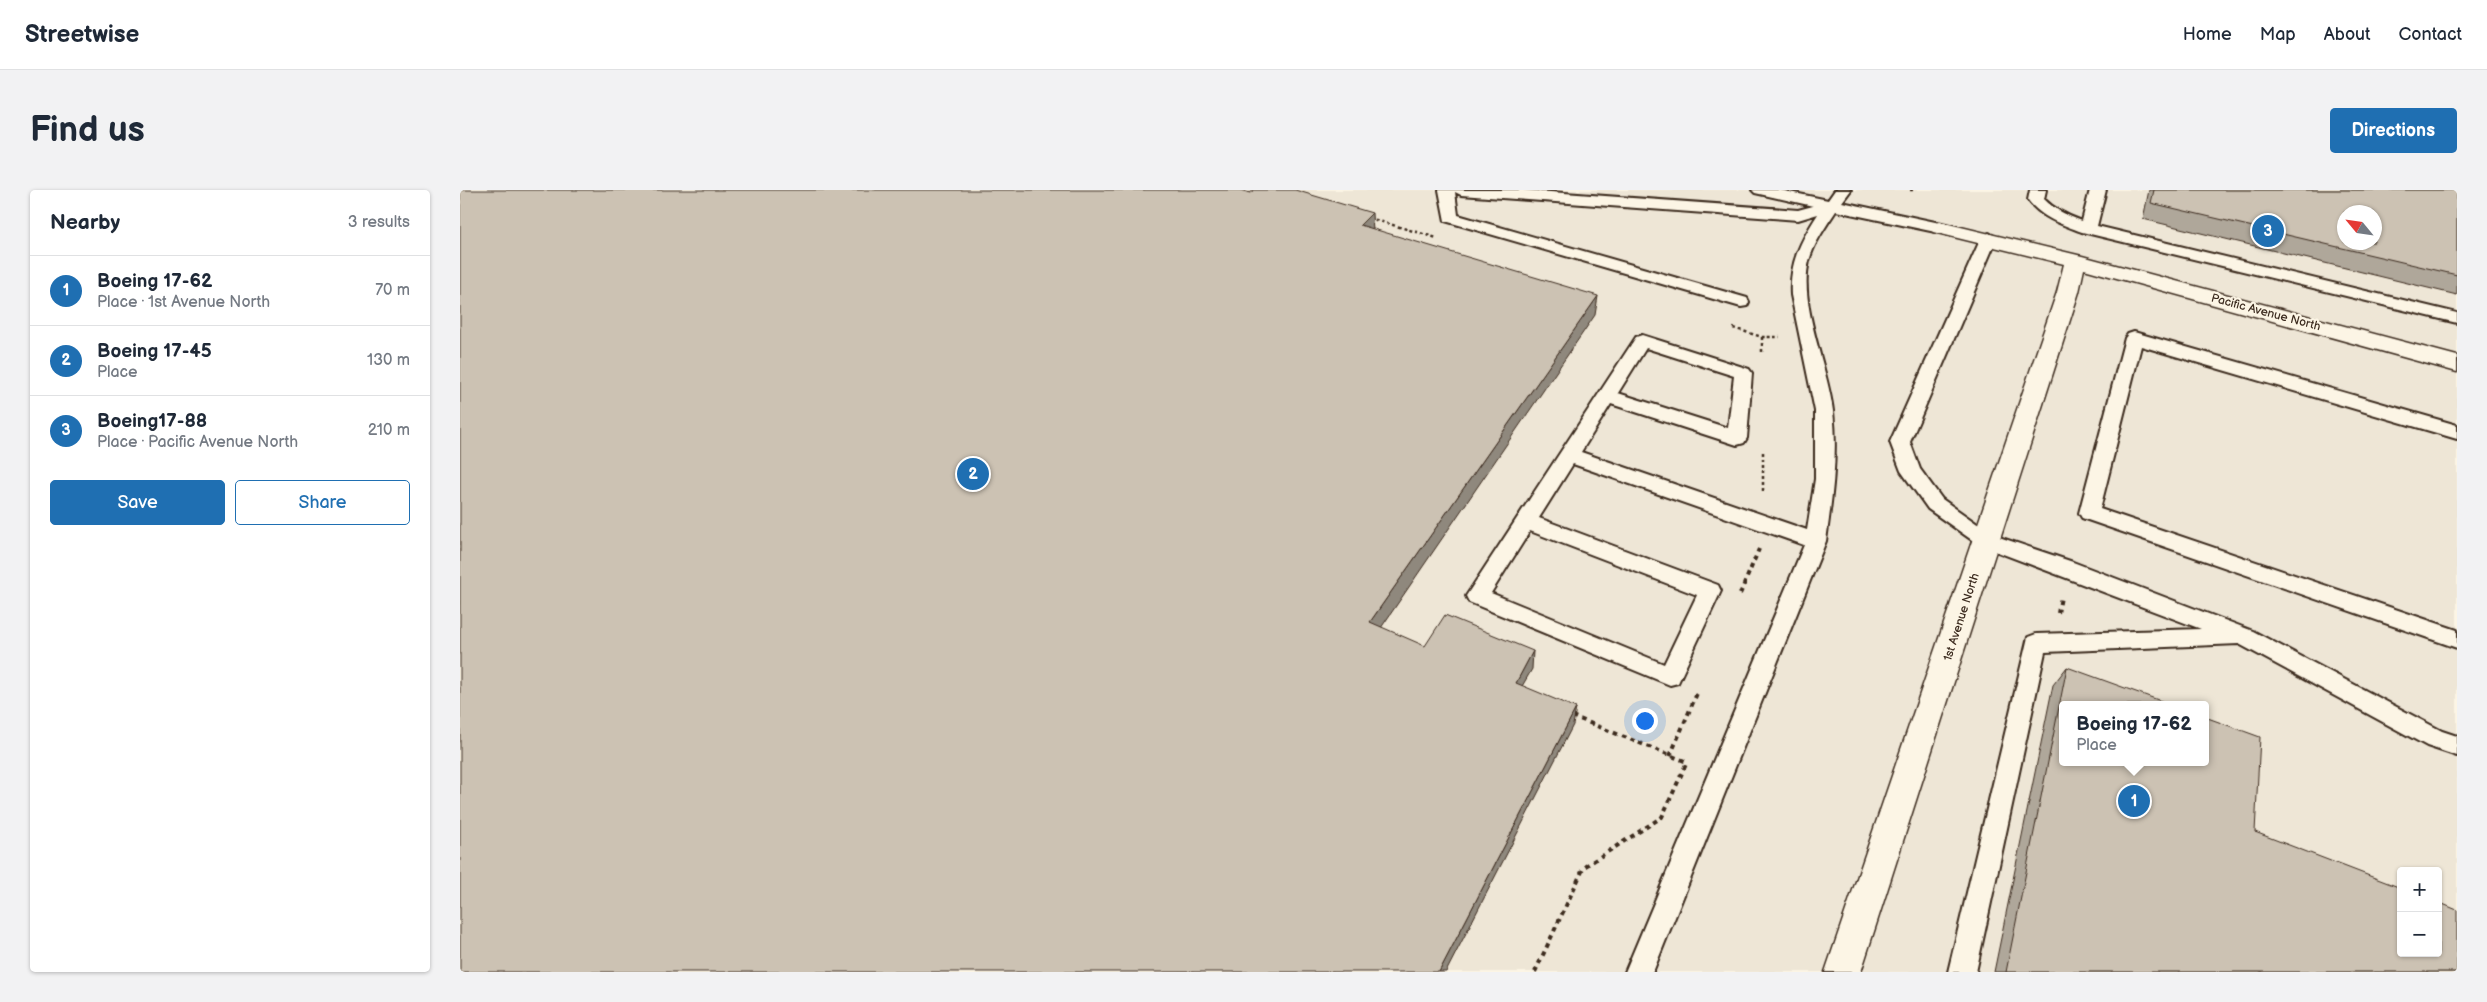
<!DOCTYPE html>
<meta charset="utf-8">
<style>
:root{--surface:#fff;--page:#f2f2f3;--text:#1f2937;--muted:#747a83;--line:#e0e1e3;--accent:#1f6fb2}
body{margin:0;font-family:"Balsamiq Sans",sans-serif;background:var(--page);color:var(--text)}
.controls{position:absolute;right:15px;bottom:15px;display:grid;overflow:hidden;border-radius:5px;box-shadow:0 1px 4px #0004}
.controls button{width:45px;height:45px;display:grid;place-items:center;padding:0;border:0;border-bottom:1px solid var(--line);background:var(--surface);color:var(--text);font:25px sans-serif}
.compass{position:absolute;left:1877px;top:15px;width:45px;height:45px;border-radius:50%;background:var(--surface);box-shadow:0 1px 4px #0004;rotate:299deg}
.you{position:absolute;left:1184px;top:530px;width:18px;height:18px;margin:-12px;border:4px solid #fff;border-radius:50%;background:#1a73e8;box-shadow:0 0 0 8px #1a73e833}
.badge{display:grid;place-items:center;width:32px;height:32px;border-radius:50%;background:var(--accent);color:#fff;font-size:16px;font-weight:700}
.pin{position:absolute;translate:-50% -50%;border:2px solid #fff;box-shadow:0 1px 5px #0006}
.popup{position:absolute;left:1599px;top:511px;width:150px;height:65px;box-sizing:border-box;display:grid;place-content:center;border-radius:5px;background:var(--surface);filter:drop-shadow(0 1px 4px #0005);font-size:16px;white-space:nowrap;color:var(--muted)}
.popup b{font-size:19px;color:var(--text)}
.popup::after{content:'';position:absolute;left:50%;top:100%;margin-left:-10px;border:10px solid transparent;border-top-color:var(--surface)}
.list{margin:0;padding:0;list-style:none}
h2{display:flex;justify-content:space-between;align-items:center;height:65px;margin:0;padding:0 20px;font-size:21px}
h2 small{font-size:16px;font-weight:400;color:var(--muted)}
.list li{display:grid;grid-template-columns:32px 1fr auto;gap:15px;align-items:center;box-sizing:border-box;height:70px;padding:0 20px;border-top:1px solid var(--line)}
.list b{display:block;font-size:19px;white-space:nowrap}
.list p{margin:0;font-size:16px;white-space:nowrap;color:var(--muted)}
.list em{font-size:16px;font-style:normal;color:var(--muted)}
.actions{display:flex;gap:10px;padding:15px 20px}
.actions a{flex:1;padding:11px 0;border:1px solid var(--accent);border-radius:5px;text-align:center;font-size:18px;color:var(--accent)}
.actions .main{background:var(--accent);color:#fff}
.map{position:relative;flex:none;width:1997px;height:782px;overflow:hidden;border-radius:5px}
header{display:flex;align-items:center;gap:30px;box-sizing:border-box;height:70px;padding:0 25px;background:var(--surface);border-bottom:1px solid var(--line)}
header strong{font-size:24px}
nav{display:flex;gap:28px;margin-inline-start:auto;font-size:18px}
.intro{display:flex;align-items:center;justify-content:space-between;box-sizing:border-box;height:120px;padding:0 30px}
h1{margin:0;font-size:35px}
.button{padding:12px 22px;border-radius:5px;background:var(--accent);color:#fff;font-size:18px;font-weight:700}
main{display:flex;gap:30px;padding:0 30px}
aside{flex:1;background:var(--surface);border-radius:5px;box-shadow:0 1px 4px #0004}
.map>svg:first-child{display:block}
.built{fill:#eee6d6;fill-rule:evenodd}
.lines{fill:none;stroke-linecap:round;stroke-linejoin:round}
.lane-casing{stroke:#3b2a1e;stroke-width:4}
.secondary-casing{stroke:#3b2a1e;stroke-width:3}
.path-far1{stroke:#3b2a1e;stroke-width:2.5;stroke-dasharray:3 3;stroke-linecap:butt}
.path{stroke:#3b2a1e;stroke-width:4;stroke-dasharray:4.5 4.5;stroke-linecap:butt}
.lane{fill:#fcf5e5;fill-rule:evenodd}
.secondary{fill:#fcf5e5;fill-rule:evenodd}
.wall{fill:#afa79a;stroke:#3b2a1e}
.shaded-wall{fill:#8f887d;stroke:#3b2a1e}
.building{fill:#ccc2b3;stroke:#3b2a1e;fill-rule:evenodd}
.labels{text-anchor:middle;stroke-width:4.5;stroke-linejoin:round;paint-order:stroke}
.street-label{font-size:12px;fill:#3b2a1e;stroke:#fcf5e5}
</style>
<header>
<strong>Streetwise</strong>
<nav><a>Home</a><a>Map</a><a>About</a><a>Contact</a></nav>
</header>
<div class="intro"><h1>Find us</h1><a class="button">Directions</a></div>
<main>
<aside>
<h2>Nearby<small>3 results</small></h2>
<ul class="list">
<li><span class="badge">1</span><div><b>Boeing 17-62</b><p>Place · 1st Avenue North</p></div><em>70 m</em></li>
<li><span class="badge">2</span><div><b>Boeing 17-45</b><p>Place</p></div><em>130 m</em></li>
<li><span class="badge">3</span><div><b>Boeing17-88</b><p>Place · Pacific Avenue North</p></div><em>210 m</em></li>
</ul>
<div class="actions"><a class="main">Save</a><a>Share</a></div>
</aside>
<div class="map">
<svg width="1997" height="782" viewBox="0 0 1997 782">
<rect width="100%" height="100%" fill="#fcf5e5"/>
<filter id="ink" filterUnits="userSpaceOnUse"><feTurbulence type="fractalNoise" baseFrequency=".02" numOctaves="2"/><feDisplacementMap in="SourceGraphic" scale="10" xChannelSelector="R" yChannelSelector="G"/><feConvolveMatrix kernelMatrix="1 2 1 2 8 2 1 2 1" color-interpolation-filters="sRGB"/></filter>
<g filter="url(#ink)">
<!-- built -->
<path class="built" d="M0 0H1997V782H0ZM1884 22H1914V52H1884ZM1603 515H1745V572H1603ZM1941 681H1978V763H1941Z"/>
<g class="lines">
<!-- lane casing -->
<g class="lane-casing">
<g id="lane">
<path d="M979 0H1063L1338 20 1353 16 1295 3 1292 0H1320L1368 10 1375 0H1391L1382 12 1480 33 1488 38 1480 43 1376 21C1366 36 1354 53 1349 71 1338 114 1368 177 1373 221 1378 265 1372 308 1366 351L1193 782H1165L1344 355 1113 274 1079 328 1258 395 1261 401 1218 493 1210 495 1009 412 1006 406 1176 147 1182 145 1289 179 1292 183 1287 248 1284 253 1277 255 1151 214 1121 262 1347 340 1355 289V221L1331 105C1329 73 1341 50 1358 24L1338 30 1001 5 995 2 998 25 1287 108 1289 112 1287 116 1281 117 985 31ZM1186 158 1274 186 1268 238 1158 203ZM1070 341 1237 405 1204 474 1031 403Z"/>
<path d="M1570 0H1586L1584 9C1595 20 1608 26 1622 31L1630 0H1646L1637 36 1997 123V133L1622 42C1603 35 1581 28 1568 10Z"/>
<path d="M1529 43 1537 48 1450 252 1460 279 1482 309 1533 345 1613 372 1793 441 1982 541 1997 546V566L1967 556 1779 454 1585 462 1516 782H1488L1568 447 1576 444 1741 439 1519 355 1468 319 1441 281 1430 252 1521 48Z"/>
<path d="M1674 142 1997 235V249L1681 156 1640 319 1997 440V458L1622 328 1619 323 1665 148 1668 144Z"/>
</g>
</g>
<!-- secondary casing -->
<g class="secondary-casing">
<path id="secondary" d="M1480 32 1622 66 1997 166V182L1624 79 1619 102 1401 782H1365L1597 102 1604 74 1473 42 1470 38 1473 34Z"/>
</g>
<!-- path-far1 -->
<g class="path-far1">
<path d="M1450 0H1454"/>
<path d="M909 28 977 48"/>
<path d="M1273 138 1302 147H1320"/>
<path d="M1302 147V164"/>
<path d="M1303 262V304"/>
</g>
<!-- path -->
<g class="path">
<path d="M1280 404 1299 359"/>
<path d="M1598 423 1601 407"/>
<path d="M1112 526 1227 572"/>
<path d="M1210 566 1238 501"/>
<path d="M1075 782 1124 677 1202 627 1227 572"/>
</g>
<!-- lane -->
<use href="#lane" class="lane"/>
<!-- secondary -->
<use href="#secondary" class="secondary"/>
</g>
<!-- wall -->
<g class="wall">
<path d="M1689 0H1997V105L1683 29Z"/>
<path d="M1607 477 1795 642 1997 782H1534L1593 495Z"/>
</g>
<!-- shaded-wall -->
<g class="shaded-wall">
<path d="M912 23 913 42 900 35Z"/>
<path d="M1138 106 1135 125 912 451 910 432Z"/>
<path d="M1073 461 1072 479 1054 510 1056 493Z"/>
<path d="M1116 518 1113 535 986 782H979Z"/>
</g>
<!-- building -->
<g class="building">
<path d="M0 0H780L790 3 794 0H835L912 23 900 35 1138 106 910 432 965 456 985 425 1073 461 1056 493 1116 518 979 782H0Z"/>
<path d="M1694 0H1997V85L1691 13ZM1884 22H1914V52H1884Z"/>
<path d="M1607 477 1712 515H1603V572H1745V527L1800 547 1795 642 1941 698V763H1978V712L1997 720V782H1546Z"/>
</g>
</g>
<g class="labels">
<!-- street labels -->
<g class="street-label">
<text transform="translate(1806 122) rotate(15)" y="4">Pacific Avenue North</text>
<text transform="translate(1501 427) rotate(-72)" y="4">1st Avenue North</text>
</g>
</g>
</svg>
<div class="controls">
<button>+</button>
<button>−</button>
</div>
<svg class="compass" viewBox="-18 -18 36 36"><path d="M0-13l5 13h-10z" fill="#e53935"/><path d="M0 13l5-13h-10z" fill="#747a83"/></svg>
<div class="you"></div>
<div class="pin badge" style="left:1674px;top:611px">1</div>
<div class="popup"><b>Boeing 17-62</b>Place</div>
<div class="pin badge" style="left:513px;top:284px">2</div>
<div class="pin badge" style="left:1808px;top:41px">3</div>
</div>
</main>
